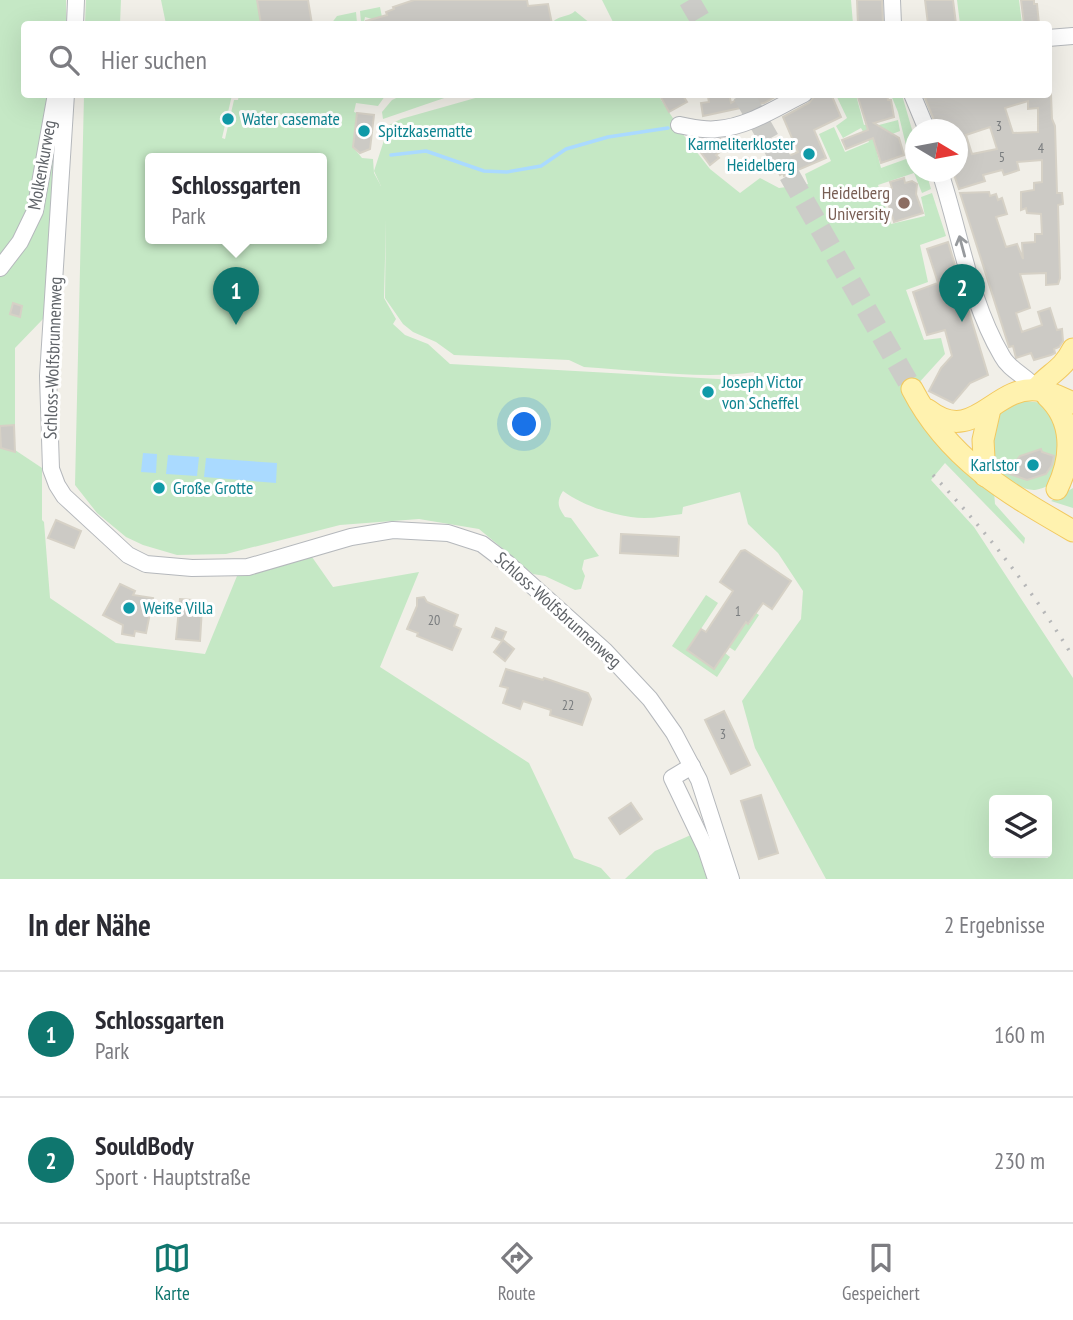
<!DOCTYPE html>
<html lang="de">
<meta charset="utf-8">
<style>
:root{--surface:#fff;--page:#f7f7f7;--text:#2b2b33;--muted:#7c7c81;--line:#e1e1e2;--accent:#0f766e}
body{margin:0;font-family:"PT Sans Narrow",sans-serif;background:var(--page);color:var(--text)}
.controls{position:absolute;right:21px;bottom:21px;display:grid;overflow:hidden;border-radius:7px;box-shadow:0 7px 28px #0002}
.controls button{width:63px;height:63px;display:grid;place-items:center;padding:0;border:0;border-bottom:2px solid var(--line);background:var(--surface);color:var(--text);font:35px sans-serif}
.compass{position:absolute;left:905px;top:119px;width:63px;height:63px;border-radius:50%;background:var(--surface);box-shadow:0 7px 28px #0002;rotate:100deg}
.you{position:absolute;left:525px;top:425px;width:24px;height:24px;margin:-18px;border:5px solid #fff;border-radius:50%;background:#1a73e8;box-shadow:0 0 0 10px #1a73e833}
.badge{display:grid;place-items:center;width:46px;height:46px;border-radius:50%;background:var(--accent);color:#fff;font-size:23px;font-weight:700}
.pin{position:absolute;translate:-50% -58px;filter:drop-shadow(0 2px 4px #0008)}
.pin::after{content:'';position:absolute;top:37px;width:24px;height:21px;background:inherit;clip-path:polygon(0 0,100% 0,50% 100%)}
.popup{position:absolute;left:145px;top:153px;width:182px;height:91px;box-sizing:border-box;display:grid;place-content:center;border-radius:7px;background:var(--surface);filter:drop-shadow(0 2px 5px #0005);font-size:23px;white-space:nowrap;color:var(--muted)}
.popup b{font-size:26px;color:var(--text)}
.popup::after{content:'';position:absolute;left:50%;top:100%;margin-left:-14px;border:14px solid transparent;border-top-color:var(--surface)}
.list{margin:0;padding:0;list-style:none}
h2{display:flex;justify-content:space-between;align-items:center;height:91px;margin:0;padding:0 28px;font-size:30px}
h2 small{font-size:23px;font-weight:400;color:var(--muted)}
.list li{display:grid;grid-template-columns:46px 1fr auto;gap:21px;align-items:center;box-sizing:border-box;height:126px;padding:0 28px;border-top:2px solid var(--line)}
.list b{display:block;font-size:26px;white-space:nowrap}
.list p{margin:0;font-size:23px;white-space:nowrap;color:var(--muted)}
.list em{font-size:23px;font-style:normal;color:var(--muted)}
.icon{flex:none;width:38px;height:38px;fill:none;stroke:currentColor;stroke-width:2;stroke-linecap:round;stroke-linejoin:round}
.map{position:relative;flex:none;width:1073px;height:879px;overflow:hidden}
.search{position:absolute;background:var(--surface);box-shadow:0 7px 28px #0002;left:21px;right:21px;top:21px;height:77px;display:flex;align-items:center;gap:18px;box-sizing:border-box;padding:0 24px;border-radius:7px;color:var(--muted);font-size:26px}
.sheet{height:343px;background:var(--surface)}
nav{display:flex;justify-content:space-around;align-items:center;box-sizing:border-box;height:98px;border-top:2px solid var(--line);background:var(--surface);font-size:19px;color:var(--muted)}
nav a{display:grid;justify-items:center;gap:4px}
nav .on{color:var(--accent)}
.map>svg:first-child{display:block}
.green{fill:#c5e8c5;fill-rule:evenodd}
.water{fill:#aadaff}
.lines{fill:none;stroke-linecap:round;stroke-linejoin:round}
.stream{stroke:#aadaff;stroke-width:3.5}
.building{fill:#cccac5;stroke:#d6d1c6;stroke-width:2;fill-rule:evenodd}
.major-tunnel{stroke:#ccccc8;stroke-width:21;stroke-dasharray:21 10;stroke-linecap:butt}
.minor-casing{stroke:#b5b8bc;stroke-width:18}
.major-casing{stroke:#f2c960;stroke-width:23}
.minor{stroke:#fff;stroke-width:16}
.major{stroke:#fff2af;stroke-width:21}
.rail{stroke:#b6b7b8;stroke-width:3.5;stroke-dasharray:2 9;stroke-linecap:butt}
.oneway{stroke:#979a9d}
.culture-dot{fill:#0f9aa8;stroke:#fff;stroke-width:2.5}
.education-dot{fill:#8d6e63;stroke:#fff;stroke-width:2.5}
.labels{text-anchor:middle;stroke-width:6;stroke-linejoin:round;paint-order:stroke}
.number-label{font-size:14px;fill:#7a7d7f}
.culture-label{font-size:18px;fill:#0d838f;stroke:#fff;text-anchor:start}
.street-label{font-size:18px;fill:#5f6368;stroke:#fff}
.education-label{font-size:18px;fill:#785e54;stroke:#fff;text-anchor:end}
</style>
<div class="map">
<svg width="1073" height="879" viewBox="0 0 1073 879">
<rect width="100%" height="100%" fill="#f1efe8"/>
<!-- green -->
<g class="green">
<path d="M0 0H66V24H24V94L60 95 51 238 43 319 15 348V450L42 468V520L44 522 50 598 116 643 205 654 237 576 312 557 333 587 419 572 380 667 529 763 574 858 601 868 611 879H0Z"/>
<path d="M86 0H121L120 24H85Z"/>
<path d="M161 0H257L261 24H166Z"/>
<path d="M602 0H851L853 24H614Z"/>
<path d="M957 0H1019L1022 24H960Z"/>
<path d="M380 7 382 17 372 19 365 17 364 22H361L360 11Z"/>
<path d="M575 11 591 24H552C556 15 568 18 575 11Z"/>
<path d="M356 12 357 23 331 24 337 16Z"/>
<path d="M180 94 181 97 189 94 232 95 222 138 225 139 234 100H238L239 95 385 96 378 106 356 103 354 112 357 113 353 147 362 158 373 159 374 173 381 186 374 171 389 125 401 119 486 95H658L685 137 710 169 740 193 760 178 779 188 808 184 805 174 831 161 819 134 834 127 845 152 869 142 861 128 843 138 836 126 847 118 836 95H856L864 125 873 122 875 126 898 120 900 131 874 141 881 168 909 158 898 112 891 95H902L915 140 916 172H926L931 189 922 193 914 173 878 185 891 224 925 216 921 197 932 193 946 236 920 245 928 282 906 290 924 340 941 338 945 354 916 386 994 491 995 504 1025 538 1024 544 945 463 931 480 974 527 1073 678V879H826L755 748 742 701 801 619 803 591 778 553 748 524 740 492 683 507 682 514C665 516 648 520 631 517 609 514 580 504 563 491 556 502 558 507 565 517L571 518 599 556 584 560 582 569 585 576 581 589 575 590 545 576 533 574 479 529 419 519 340 525 226 554 177 555 143 545 126 537 97 513 75 485 84 95ZM150 159H322V239H150ZM386 219 385 298 403 324 413 332 436 342 454 355 569 360 584 367C636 370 704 380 754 372L756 377 754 393V381L450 364 428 344 405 335 393 324 396 319 384 298ZM994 800H1047V853H994Z"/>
<path d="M405 94H453V95L383 119 382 112 392 100Z"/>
<path d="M1016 400 1044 403 1065 424 1051 484C1046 487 1041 489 1035 490 1020 491 996 473 992 458 990 446 993 430 994 418Z"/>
<path d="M1073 488V508L1051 501Z"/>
<path d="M706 595 718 603 687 650 714 669 725 653 730 657 717 677 672 646Z"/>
<path d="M756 613 759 615 735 651 729 647 746 622 749 624Z"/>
<path d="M693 834 710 879H625L655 851Z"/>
</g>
<!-- water -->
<g class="water">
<path d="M143 453 157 454 156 473 141 472Z"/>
<path d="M168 455 199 457 197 476 166 474Z"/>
<path d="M206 458 277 463 276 483 204 477Z"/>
</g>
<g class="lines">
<!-- stream -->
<path class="stream" d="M391 155 426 151 484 171 507 172 541 166 566 149 608 137 668 128"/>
</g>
<!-- building -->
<g class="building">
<path d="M257 0H308L312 24H261Z"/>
<path d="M414 0H527L528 6 548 4 552 24H367L366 21 387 15 386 12 394 9 393 7Z"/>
<path d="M857 0H882L883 24H858Z"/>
<path d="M925 0H953L956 24H928Z"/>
<path d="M1021 0H1034V4H1037L1039 24H1024Z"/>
<path d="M659 94H682L687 102 669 112Z"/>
<path d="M718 94H729L731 103 746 94H780L764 103 703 116 701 103 709 102 708 97Z"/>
<path d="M816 94H831L841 117 814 130 826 158 784 176 783 173 780 175 775 165 779 164 778 161 798 152 783 117 809 103Z"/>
<path d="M857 94H887L888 100H891L894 117 874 123 899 138 904 155 881 163 873 138 846 149 842 140 868 130Z"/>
<path d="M935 94H1051L1052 119 1055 126 1057 193H1062L1063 204 1058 205 1060 278 1058 284 1046 285V273L1020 274 1030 308 1016 313 1022 332 1042 325 1038 312 1050 308 1057 330 1062 329 1063 341 1059 347 1054 349 1055 353 1051 355 1034 360 1031 353 1016 358 1013 346 1009 347 960 193 989 192 990 196 996 194 998 200 1002 198 1007 214 996 217 1006 247 1017 244 1023 259 1022 243 1035 242V234H1042L1041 214 1027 213 1026 208 1021 210V192L1034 190V183L1042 182V160L1017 162 1019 170 1004 175 1002 170 983 175 985 181 959 189 953 172H957V130H943L941 124 936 125 925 98ZM1028 101V109L1038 108V132L1013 133 1005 108ZM990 127 997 149 972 154 966 135Z"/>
<path d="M357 113 374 115 370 149 360 153 353 147Z"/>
<path d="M693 138 710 140 731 138 734 142 716 155 719 158 710 165 699 150 697 151 689 141Z"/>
<path d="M904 178 905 183 912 181 917 184 916 194 923 213 894 222 884 190 892 188 890 182Z"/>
<path d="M948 242 988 375 970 383 953 403 929 391 941 368 952 356 945 330 927 335 913 292 938 283 927 249Z"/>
<path d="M13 303 22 306 20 317 10 314Z"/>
<path d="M14 425 15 452 1 448 0 428V426Z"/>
<path d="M1041 449 1042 452 1054 456 1052 465 1046 474 1027 480 1007 473 1020 456Z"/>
<path d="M56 520 81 531 74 548 48 538Z"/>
<path d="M621 534 679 537 678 556 620 553Z"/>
<path d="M745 550 791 581 772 609 763 603 748 624 746 622 714 669 687 650 701 629 706 632 733 591 720 582 741 551Z"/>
<path d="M120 584 135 591 133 595 153 598 146 633 135 631 134 636 122 634 123 625 103 615Z"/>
<path d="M424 597 427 602 458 615 454 626 461 629 452 650 417 636 418 633 407 629 417 606V598Z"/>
<path d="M180 599 192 600V607L202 608 200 641 176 639Z"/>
<path d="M496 628 506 632 502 641 492 637Z"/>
<path d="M503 640 514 649 505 661 494 652Z"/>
<path d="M506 669 543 680 544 678 588 693 591 699 582 725 550 715 551 710 523 701 520 709 503 703 508 688 500 686Z"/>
<path d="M724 711 750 765 731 774 705 720Z"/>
<path d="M761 795 778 853 759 859 741 801Z"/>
<path d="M631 803 642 819 620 834 609 818Z"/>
</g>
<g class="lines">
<!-- major-tunnel -->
<g class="major-tunnel">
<path d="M689 0 703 24"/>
<path d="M743 94 912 389"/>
</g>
<!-- minor casing -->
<g class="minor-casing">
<g id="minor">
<path d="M892 0 893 24"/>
<path d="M75 24 76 0"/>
<path d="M1048 38 1073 36"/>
<path d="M66 94 48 376 51 469 57 485 64 496 128 555 146 564 192 568 248 567 351 537 393 530 448 533 482 544 507 563 605 651 650 699 674 733 699 780 731 879"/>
<path d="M912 94 927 130"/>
<path d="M679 125C691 127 705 131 717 129 748 127 777 107 804 94"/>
<path d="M940 172C960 232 969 300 1002 356 1010 371 1027 376 1036 389"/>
<path d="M0 268 20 242 35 211 56 94"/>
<path d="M692 766 672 778 706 849 716 879"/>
</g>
</g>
<!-- major casing -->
<g class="major-casing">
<g id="major">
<path d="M912 389C948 459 1007 493 1073 531"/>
<path d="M1036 389C1049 373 1062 371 1073 349"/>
<path d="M1047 396C1073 420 1073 456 1057 489"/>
<path d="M928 410C974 446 994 385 1037 390 1049 391 1062 398 1073 403"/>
<path d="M985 476 983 440 990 409"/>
</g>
</g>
<!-- minor -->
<use href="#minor" class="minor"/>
<!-- major -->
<use href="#major" class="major"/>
<!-- rail -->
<path class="rail" d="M933 475C986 531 1033 591 1073 657"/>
</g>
<!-- one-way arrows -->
<defs><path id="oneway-shaft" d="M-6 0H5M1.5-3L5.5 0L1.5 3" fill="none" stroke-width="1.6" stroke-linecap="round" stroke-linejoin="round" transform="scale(1.75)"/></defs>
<use class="oneway" href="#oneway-shaft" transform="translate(962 246) rotate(-105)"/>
<!-- markers -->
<g class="culture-dot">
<circle cx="228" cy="119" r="7"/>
<circle cx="364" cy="131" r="7"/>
<circle cx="809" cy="154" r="7"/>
<circle cx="708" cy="392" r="7"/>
<circle cx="1033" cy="465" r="7"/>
<circle cx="159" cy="488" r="7"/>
<circle cx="129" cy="608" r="7"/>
</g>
<circle class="education-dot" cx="904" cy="203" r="7"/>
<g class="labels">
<!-- number labels -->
<g class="number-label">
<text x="999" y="131">3</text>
<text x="1041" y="153">4</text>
<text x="1002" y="162">5</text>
<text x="738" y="616">1</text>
<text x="434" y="625">20</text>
<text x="568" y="710">22</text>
<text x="723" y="739">3</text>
</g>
<!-- culture labels -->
<g class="culture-label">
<text x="242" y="125">Water casemate</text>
<text x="378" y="137">Spitzkasematte</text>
<text x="795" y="150" text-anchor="end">Karmeliterkloster<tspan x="795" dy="21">Heidelberg</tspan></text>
<text x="722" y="388">Joseph Victor<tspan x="722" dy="21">von Scheffel</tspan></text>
<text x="1019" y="471" text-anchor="end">Karlstor</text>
<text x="173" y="494">Große Grotte</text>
<text x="143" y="614">Weiße Villa</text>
</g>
<!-- street labels -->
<g class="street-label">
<text transform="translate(42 165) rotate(-80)" y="6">Molkenkurweg</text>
<text transform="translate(53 358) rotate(-88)" y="6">Schloss-Wolfsbrunnenweg</text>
<text transform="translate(558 610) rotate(42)" y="6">Schloss-Wolfsbrunnenweg</text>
</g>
<!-- education labels -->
<g class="education-label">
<text x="890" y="199">Heidelberg<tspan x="890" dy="21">University</tspan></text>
</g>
</g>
</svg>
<div class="controls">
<button><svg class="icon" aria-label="layers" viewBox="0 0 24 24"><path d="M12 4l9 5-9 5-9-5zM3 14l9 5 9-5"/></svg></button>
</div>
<svg class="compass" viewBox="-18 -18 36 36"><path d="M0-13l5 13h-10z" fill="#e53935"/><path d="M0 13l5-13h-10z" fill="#7c7c81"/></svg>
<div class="you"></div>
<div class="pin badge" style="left:236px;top:325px">1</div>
<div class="popup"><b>Schlossgarten</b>Park</div>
<div class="pin badge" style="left:962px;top:322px">2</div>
<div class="search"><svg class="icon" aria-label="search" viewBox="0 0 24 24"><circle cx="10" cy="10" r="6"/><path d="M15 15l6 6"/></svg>Hier suchen</div>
</div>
<section class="sheet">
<h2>In der Nähe<small>2 Ergebnisse</small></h2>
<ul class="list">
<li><span class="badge">1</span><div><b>Schlossgarten</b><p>Park</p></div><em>160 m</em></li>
<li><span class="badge">2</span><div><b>SouldBody</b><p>Sport · Hauptstraße</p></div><em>230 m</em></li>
</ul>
</section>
<nav>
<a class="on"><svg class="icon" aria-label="map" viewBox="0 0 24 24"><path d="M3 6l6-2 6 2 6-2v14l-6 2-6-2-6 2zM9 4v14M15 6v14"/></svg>Karte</a>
<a><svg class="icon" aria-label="directions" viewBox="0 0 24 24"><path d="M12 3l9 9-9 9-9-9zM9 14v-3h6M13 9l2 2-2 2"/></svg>Route</a>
<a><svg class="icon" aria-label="saved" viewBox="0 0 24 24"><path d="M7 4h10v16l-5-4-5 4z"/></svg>Gespeichert</a>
</nav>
